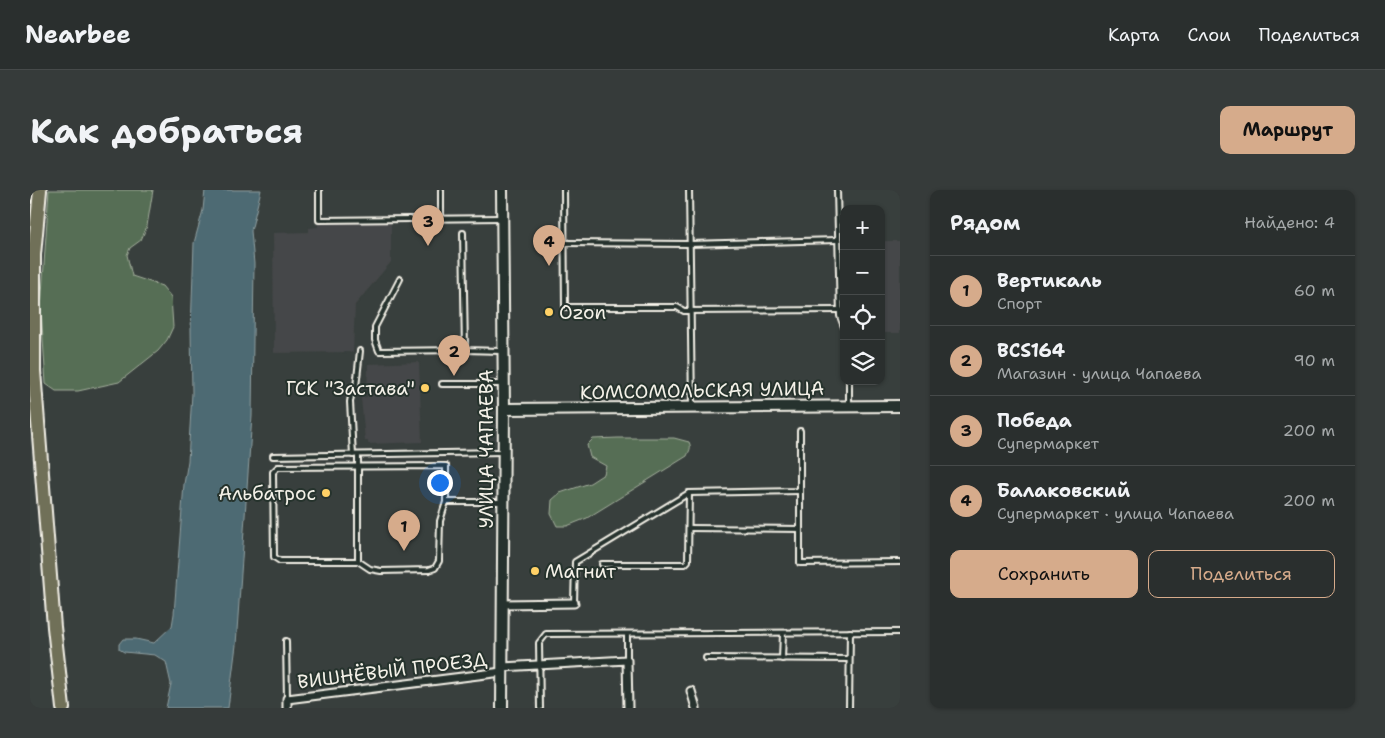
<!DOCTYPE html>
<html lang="ru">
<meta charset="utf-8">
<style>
:root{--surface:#2a2f2e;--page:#363b3a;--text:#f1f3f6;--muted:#a5a9aa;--line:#464a4a;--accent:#d6ab8b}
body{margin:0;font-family:"Shantell Sans",sans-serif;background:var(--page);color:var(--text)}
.controls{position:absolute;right:15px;top:15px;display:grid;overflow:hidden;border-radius:10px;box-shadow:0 1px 4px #0004}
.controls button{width:45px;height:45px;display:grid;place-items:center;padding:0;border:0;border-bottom:1px solid var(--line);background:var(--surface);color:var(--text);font:25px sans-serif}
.you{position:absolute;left:409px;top:292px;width:18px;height:18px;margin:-12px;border:4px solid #fff;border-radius:50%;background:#1a73e8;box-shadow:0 0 0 8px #1a73e833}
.badge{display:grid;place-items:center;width:32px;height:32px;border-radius:50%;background:var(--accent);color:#111;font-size:16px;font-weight:700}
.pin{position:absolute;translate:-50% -41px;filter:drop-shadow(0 1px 2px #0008)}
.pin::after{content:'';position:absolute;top:26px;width:18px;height:15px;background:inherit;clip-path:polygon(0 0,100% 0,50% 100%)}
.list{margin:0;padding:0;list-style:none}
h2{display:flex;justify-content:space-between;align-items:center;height:65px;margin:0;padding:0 20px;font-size:21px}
h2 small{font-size:16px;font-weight:400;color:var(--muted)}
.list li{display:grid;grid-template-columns:32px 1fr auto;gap:15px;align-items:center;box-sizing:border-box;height:70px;padding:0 20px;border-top:1px solid var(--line)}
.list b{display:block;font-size:19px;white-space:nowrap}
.list p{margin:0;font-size:16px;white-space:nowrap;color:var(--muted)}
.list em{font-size:16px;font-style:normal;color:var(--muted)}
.actions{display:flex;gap:10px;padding:15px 20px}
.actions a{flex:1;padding:11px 0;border:1px solid var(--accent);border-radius:10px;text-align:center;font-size:18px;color:var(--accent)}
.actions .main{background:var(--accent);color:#111}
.icon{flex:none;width:28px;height:28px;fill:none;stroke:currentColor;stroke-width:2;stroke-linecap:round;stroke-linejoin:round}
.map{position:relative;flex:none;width:870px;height:518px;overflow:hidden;border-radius:10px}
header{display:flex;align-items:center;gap:30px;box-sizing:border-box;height:70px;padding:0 25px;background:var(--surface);border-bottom:1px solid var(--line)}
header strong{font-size:24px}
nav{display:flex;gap:28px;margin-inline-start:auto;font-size:18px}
.intro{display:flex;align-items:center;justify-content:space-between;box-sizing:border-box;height:120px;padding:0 30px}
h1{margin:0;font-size:35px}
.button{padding:12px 22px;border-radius:10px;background:var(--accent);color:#111;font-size:18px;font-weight:700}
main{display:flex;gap:30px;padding:0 30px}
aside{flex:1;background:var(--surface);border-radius:10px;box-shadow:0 1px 4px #0004}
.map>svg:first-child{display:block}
.built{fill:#454748}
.green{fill:#566e54;stroke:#a5b09e}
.water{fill:#4e6a73;stroke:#90a0a2}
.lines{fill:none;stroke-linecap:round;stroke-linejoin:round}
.lane-casing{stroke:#f4f1e8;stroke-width:8}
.street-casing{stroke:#f4f1e8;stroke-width:11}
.secondary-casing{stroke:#f4f1e8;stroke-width:14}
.highway-casing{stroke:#f4f1e8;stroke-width:16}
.lane{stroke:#26332d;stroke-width:4}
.street{stroke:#26332d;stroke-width:7}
.secondary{stroke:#26332d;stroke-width:10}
.highway{stroke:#706f59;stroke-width:12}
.poi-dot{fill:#ffd166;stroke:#26332d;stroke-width:2}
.labels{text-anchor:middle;stroke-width:4;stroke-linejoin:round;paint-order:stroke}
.poi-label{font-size:19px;fill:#f4f1e8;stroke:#26332d;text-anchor:start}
.street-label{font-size:19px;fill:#f4f1e8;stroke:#26332d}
</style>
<header>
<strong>Nearbee</strong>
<nav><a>Карта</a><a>Слои</a><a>Поделиться</a></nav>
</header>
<div class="intro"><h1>Как добраться</h1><a class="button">Маршрут</a></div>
<main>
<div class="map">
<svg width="870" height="518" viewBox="0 0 870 518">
<rect width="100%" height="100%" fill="#383f3d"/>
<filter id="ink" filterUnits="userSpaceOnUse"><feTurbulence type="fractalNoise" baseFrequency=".02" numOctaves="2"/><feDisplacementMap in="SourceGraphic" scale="10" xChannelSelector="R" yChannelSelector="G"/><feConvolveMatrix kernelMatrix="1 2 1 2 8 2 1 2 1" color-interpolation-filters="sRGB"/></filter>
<g filter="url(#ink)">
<!-- built -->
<g class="built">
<path d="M288 33H361V72L325 115 323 162 244 163 243 43 279 42V38L288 37Z"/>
<rect x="851" y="51" width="19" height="92"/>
<path d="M389 172 392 252 338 254V251H335L331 208 337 207 338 174Z"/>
</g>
<!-- green -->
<g class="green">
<path d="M19 0H123L117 36 111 50 100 58 97 65 102 86 132 96 141 107 143 137 137 150 128 161 89 192 48 201H26L16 194 11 119Z"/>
<path d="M588 248H644L659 252C662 258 659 261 657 266L557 328 537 336H527L521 324 522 310 530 303 560 293 574 284 576 276 560 267 557 255 563 249Z"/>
</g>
<!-- water -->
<path class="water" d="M175 0H231L221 41 224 74 222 226 206 455 198 518H136L141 494 136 472 125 465 94 462 89 459V454L93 449H106L124 453 142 436 144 424 154 294 158 271 162 203 161 140 164 53 173 20Z"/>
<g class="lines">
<!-- lane casing -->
<g class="lane-casing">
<g id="lane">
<path d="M289 0V30L472 28"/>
<path d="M411 0V29"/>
<path d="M534 0 535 117H647L654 121 811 120"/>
<path d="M659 0 662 218"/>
<path d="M807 0 810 126 814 137"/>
<path d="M433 43 435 160 471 161"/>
<path d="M535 53 660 54 807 50"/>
<path d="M370 89 345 137V150L349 161 435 160"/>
<path d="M819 191V216"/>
<path d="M412 194H472"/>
<path d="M323 265 320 212 321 206 326 197 330 161"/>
<path d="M328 265V371"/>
<path d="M243 266 472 262"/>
<path d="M416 276V312L410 331 409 371 405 378 399 380 351 381 340 379 328 371H250L244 367 243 282 248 277Z"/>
<path d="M770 301V373L870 372"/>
<path d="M416 312H473"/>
<path d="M659 338 770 339"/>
<path d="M572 374H655L658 371 659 303"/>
<path d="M544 413 545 372 659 303 770 301V241"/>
<path d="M597 444V469"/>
<path d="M256 451 257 509"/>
<path d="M676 468 819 469"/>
<path d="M752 469 753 443"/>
<path d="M510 518 509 453 516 444 870 442"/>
<path d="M819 518 820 442"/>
</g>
</g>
<!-- street casing -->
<g class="street-casing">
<g id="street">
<path d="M472 414 544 413"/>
<path d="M472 477 597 470 598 518"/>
<path d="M661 501 666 518"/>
<path d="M257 518V509L472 482"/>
</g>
</g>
<!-- secondary casing -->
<g class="secondary-casing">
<g id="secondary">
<path d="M472 0 474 219 472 518"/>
<path d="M474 219 870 216"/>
</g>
</g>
<!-- highway casing -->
<g class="highway-casing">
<path id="highway" d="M10 0 4 65V181L24 437 33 518"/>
</g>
<!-- lane -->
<use href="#lane" class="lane"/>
<!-- street -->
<use href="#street" class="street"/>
<!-- secondary -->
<use href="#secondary" class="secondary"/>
<!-- highway -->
<use href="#highway" class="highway"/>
</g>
</g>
<!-- markers -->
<g class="poi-dot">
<circle cx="519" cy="122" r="5"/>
<circle cx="395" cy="198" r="5"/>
<circle cx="296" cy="303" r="5"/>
<circle cx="505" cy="381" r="5"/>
</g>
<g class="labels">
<!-- poi labels -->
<g class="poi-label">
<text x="529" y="129">Ozon</text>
<text x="385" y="205" text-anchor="end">ГСК "Застава"</text>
<text x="286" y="310" text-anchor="end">Альбатрос</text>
<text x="515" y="388">Магнит</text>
</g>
<!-- street labels -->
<g class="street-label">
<text transform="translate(672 200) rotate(-1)" y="7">КОМСОМОЛЬСКАЯ УЛИЦА</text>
<text transform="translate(456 259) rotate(-90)" y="7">УЛИЦА ЧАПАЕВА</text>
<text transform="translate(362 480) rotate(-7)" y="7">ВИШНЁВЫЙ ПРОЕЗД</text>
</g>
</g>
</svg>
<div class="controls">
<button>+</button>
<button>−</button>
<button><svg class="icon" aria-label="locate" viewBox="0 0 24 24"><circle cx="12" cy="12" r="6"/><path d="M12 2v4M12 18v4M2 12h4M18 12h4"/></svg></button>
<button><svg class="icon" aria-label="layers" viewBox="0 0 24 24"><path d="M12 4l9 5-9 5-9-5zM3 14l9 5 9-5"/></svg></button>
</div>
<div class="you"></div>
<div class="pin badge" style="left:374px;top:361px">1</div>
<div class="pin badge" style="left:424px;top:186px">2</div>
<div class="pin badge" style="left:398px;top:56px">3</div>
<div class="pin badge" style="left:519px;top:76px">4</div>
</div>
<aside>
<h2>Рядом<small>Найдено: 4</small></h2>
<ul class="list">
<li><span class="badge">1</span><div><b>Вертикаль</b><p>Спорт</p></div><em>60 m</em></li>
<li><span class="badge">2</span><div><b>BCS164</b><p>Магазин · улица Чапаева</p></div><em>90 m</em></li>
<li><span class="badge">3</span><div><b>Победа</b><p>Супермаркет</p></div><em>200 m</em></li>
<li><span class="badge">4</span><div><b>Балаковский</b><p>Супермаркет · улица Чапаева</p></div><em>200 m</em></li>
</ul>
<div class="actions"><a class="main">Сохранить</a><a>Поделиться</a></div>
</aside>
</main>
